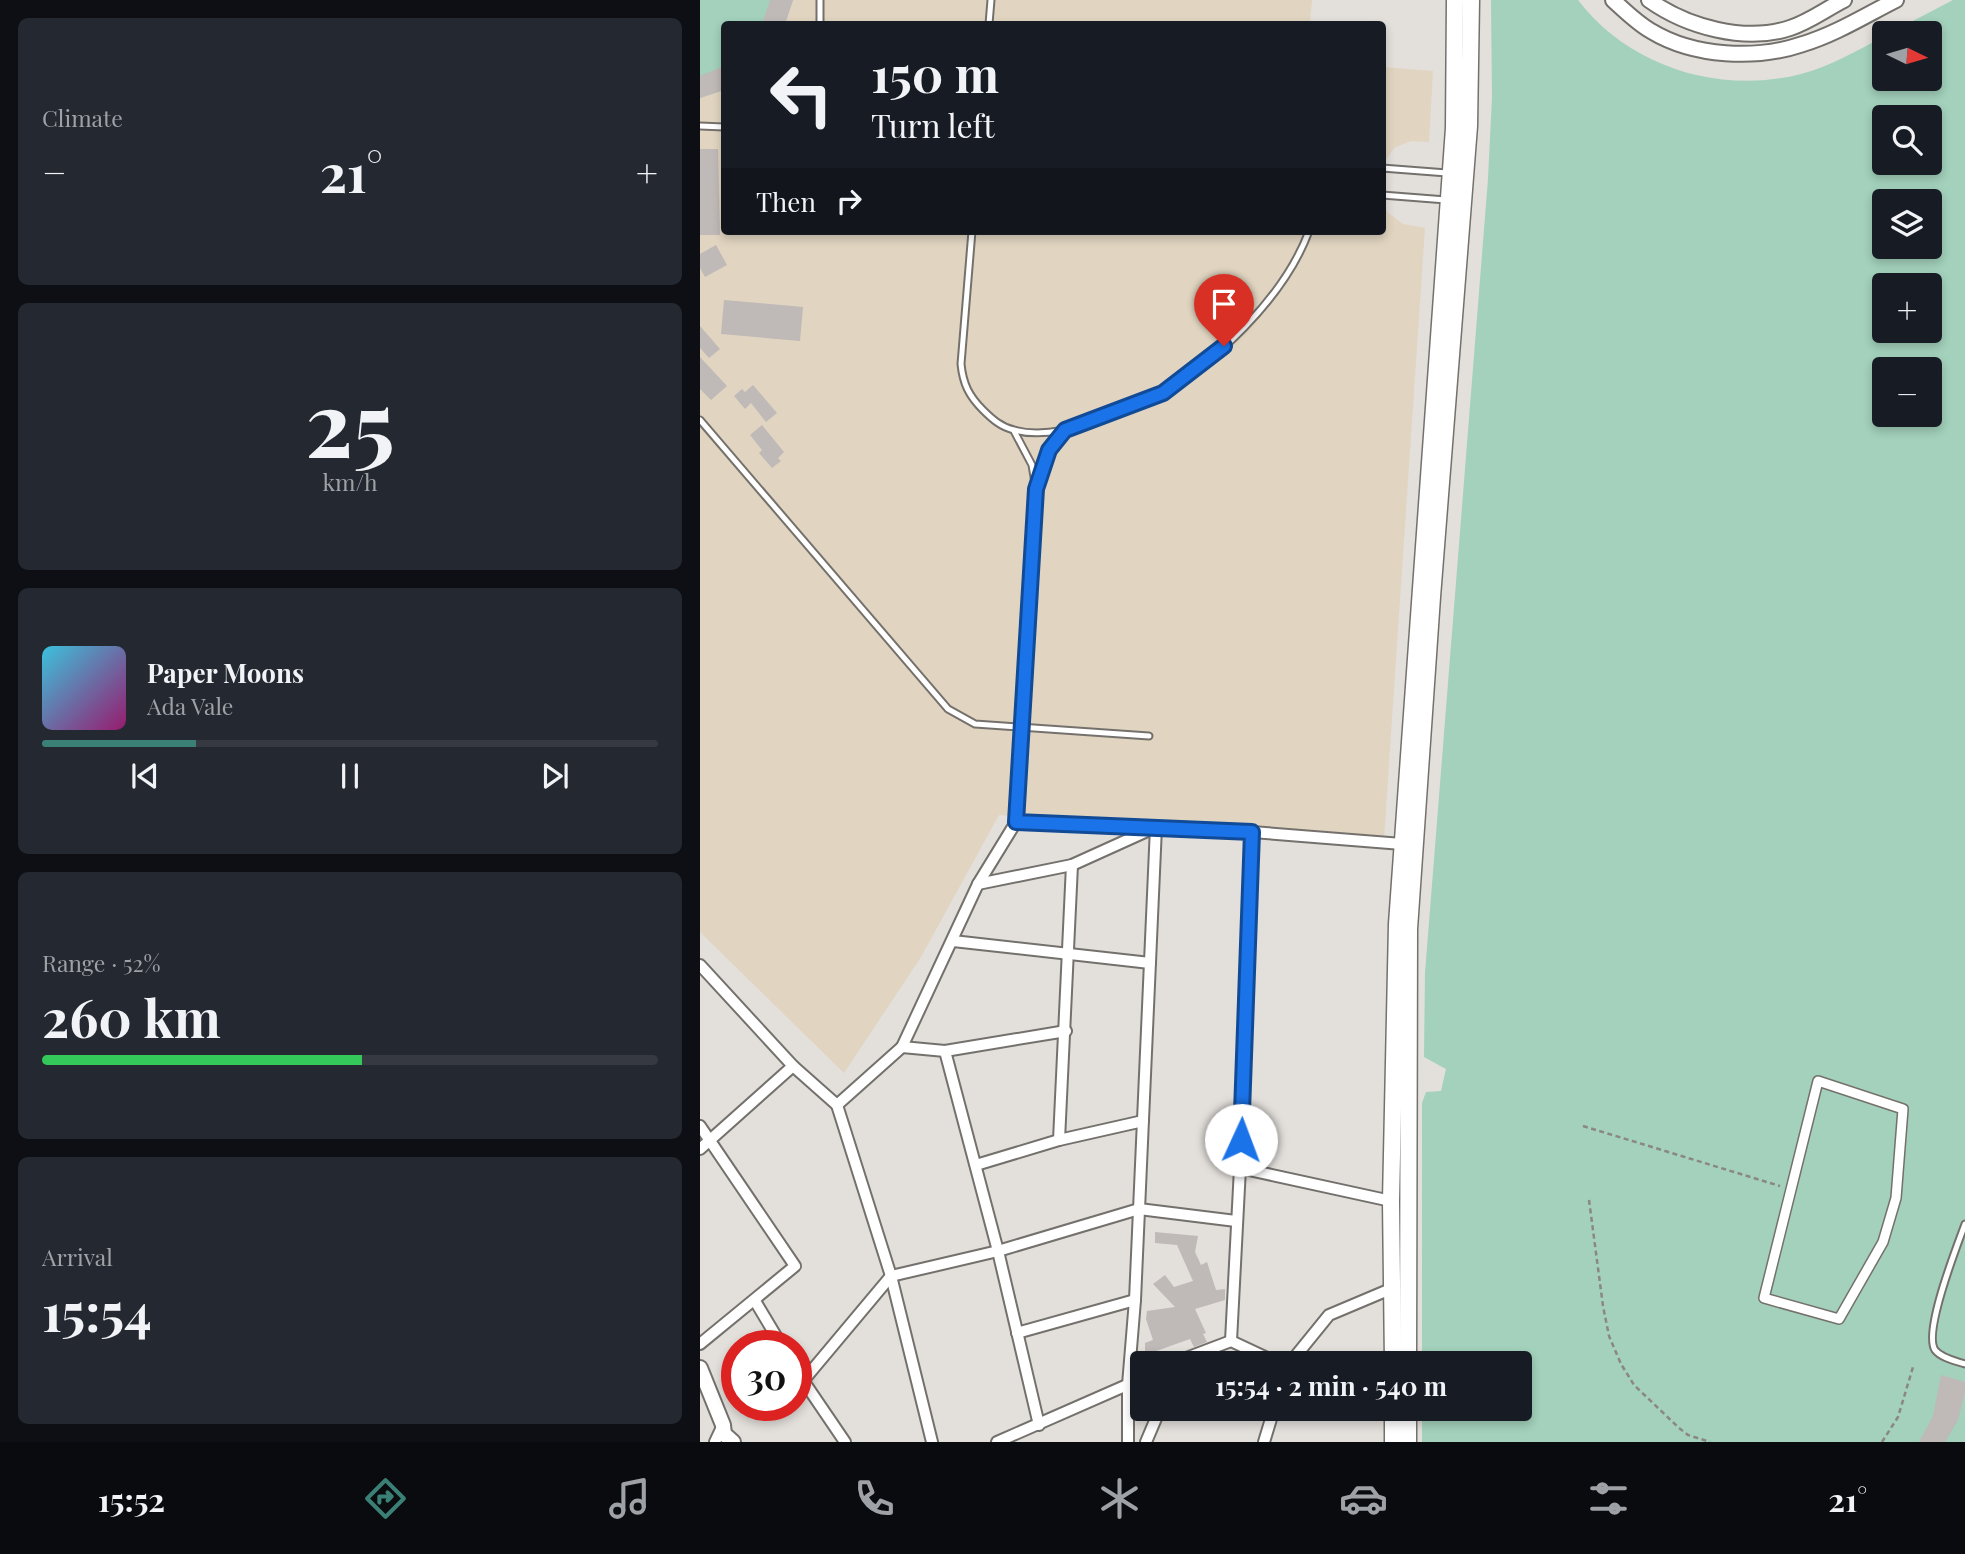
<!DOCTYPE html>
<meta charset="utf-8">
<style>
body{margin:0;font-family:"Playfair Display",serif;background:#242831;color:#f1f3f6;height:100vh;display:flex;flex-direction:column;font-size:26px;white-space:nowrap}
*{box-sizing:border-box;margin:0}
p{font-size:23px;color:#9ea1a6}
.icon{flex:none;width:38px;height:38px;fill:none;stroke:currentColor;stroke-width:2;stroke-linecap:round;stroke-linejoin:round}
.map{position:relative;flex:1;overflow:hidden}
.drawer{display:flex;flex-direction:column;gap:18px;padding:18px;background:#0d0f14;width:700px}
.drawer>*{flex:none}
.hud{position:absolute;left:21px;top:21px;width:665px;height:214px;border-radius:7px;box-shadow:0 4px 10px #0003;background:#171b24;color:#f1f3f6;overflow:hidden}
.needle{width:46px;rotate:95deg}
.buttons{position:absolute;left:1172px;top:21px;display:grid;gap:14px}
.buttons a{display:grid;place-items:center;width:70px;height:70px;border-radius:7px;background:#171b24;box-shadow:0 4px 10px #0003;font-size:35px}
.speed{position:absolute;left:21px;top:1330px;display:flex;gap:14px;font-size:35px;font-weight:700;text-align:center}
.speed>*{display:grid;place-content:center;width:91px;height:91px;border-radius:50%;background:#171b24;box-shadow:0 4px 10px #0003;line-height:1}
.speed .limit{border:10px solid #d22;background:#fff;color:#111}
.pin{position:absolute;display:grid;place-items:center;width:60px;height:60px;color:#fff;margin:-72px -30px;border-radius:50% 50% 50% 0;rotate:-45deg;box-shadow:0 0 7px #0007}
.pin .icon{rotate:45deg}
.me{position:absolute;width:77px;margin:-38px;rotate:2deg;stroke-linejoin:round;filter:drop-shadow(0 0 5px #0008)}
.turn{display:flex;align-items:center;gap:24px;height:147px;padding:0 35px;font-size:32px}
.turn .icon{width:91px;height:91px;stroke-width:2.5}
.turn b{display:block;font-size:49px;line-height:60px}
.then{display:flex;align-items:center;height:66px;padding:0 35px;background:#0003;gap:14px;font-size:26px}
.big{font-size:52px;font-weight:700;line-height:1.1}
.drawer .widget{flex:1;display:flex;flex-direction:column;justify-content:center;gap:10px;min-width:0;padding:0 24px;border-radius:10px;background:#242831}
.drawer .dial{align-items:center;gap:0}
.dial b{font-size:91px;line-height:1}
.song{display:flex;align-items:center;gap:21px}
.cover{width:84px;height:84px;border-radius:10px;background:linear-gradient(135deg,hsl(190 70% 55%),hsl(320 70% 35%))}
.played{height:7px;border-radius:4px;background:linear-gradient(90deg,#3b8076 25%,#363941 25%)}
.keys{display:flex;justify-content:space-around;direction:ltr}
.heat{display:flex;justify-content:space-between;align-items:center;font-size:38px;direction:ltr}
.charge{height:10px;border-radius:5px;background:linear-gradient(90deg,#34c759 52%,#363941 0)}
.trip{position:absolute;left:430px;top:1351px;width:402px;height:70px;border-radius:7px;background:#171b24;box-shadow:0 4px 10px #0003;font-weight:700;line-height:70px;text-align:center}
.menu{display:flex;height:112px;justify-content:space-around;align-items:center;background:#090b0e;color:#9ea1a6}
.menu .icon{width:49px;height:49px}
.menu .selected{color:#3b8076}
.menu b{font-size:32px;color:#f1f3f6}
main{display:flex;flex:1;min-height:0}
.map>svg:first-child{display:block}
</style>
<main>
<section class="drawer">
<div class="widget"><p>Climate</p>
<div class="heat"><a>−</a><b class="big">21°</b><a>+</a></div>
</div>
<div class="widget dial"><b>25</b><p>km/h</p></div>
<div class="widget">
<div class="song"><i class="cover"></i><div><b>Paper Moons</b><p>Ada Vale</p></div></div>
<div class="played"></div>
<div class="keys"><svg class="icon" aria-label="previous" viewBox="0 0 24 24"><path d="M18 5L8 12l10 7zM5 5v14"/></svg><svg class="icon" aria-label="pause" viewBox="0 0 24 24"><path d="M8 5v14M16 5v14"/></svg><svg class="icon" aria-label="next" viewBox="0 0 24 24"><path d="M6 5l10 7-10 7zM19 5v14"/></svg></div>
</div>
<div class="widget"><p>Range · 52%</p><b class="big">260 km</b><div class="charge"></div></div>
<div class="widget"><p>Arrival</p><b class="big">15:54</b></div>
</section>
<div class="map">
<svg width="1265" height="1442" viewBox="0 0 1265 1442">
<rect width="100%" height="100%" fill="#e3dfdb"/>
<!-- education -->
<g fill="#e1d5c1">
<path d="M0,0h612l-2,24h-586v207h658l1,-29 4,10 16,12 22,4 -41,610 -385,-23 -78,142 -77,116 -144,-141z"/>
<path d="M683,67l50,4 -4,71 -18,-1 -17,7 -11,16z"/>
</g>
<!-- green -->
<g fill="#a3d1bb" fill-rule="evenodd">
<path d="M0,0h93l-8,24h-61v66l-24,8z"/>
<path d="M791,0h87c51,67 142,95 223,74 30,-8 57,-24 84,-38v43h45v-46h-40l63,-33h12v1442h-543v-33h99v-46h-99v-260l4,-11 15,-1 5,-22 -22,-12 1,-84 63,-794 4,-82zM1185,117h45v46h-45zM1185,201h45v46h-45zM1185,285h45v46h-45zM1185,369h45v46h-45z"/>
</g>
<!-- building -->
<g fill="#bfb9b7">
<path d="M70,0h23l-8,24h-23z"/>
<path d="M24,66v24l-24,8v-22z"/>
<path d="M0,149h18l2,86h-20z"/>
<path d="M16,245l11,20 -22,12 -5,-9v-14z"/>
<path d="M24,300l79,7 -3,34 -79,-7z"/>
<path d="M0,326l20,23 -11,9 -9,-10z"/>
<path d="M0,357l27,29 -16,14 -11,-11z"/>
<path d="M53,385l24,28 -11,9 -15,-19 -6,6 -11,-13 8,-7 3,3z"/>
<path d="M62,425l22,27 -6,6 3,3 -9,7 -13,-15 3,-3 -12,-15z"/>
<path d="M455,1232l43,4 -3,16 6,13 6,-3 9,28 9,-1v11l-30,9 11,24 -3,1 4,8 -13,5 -4,-8 -45,16v-12l8,-3 -7,-21 1,-8 28,-4 -22,-23 12,-9 9,12 19,-6 -16,-36 -22,-2z"/>
<path d="M1241,1375l24,7v10l-7,28 -13,22h-26l14,-26z"/>
</g>
<g fill="none" stroke-linecap="round" stroke-linejoin="round">
<defs>
<g id="service">
<path d="M120,0v24"/>
<path d="M289,24l2,-24"/>
<path d="M0,126l24,1"/>
<path d="M682,168l65,5"/>
<path d="M682,195l64,5"/>
<path d="M272,231l-11,133c2,20 8,32 22,46 9,9 18,17 31,20 43,12 109,-17 147,-36 18,-9 36,-24 52,-37 39,-34 78,-77 96,-126"/>
<path d="M0,420l248,289 27,15 174,12"/>
<path d="M314,431l18,34 4,24 -20,332"/>
<path d="M337,486l12,-36 16,-20"/>
<path d="M1265,1224c-8,22 -42,108 -30,126 6,8 21,11 30,14"/>
</g>
<path id="pedestrian" d="M1118,1081l85,28 -7,89 -13,44 -44,77 -75,-21z"/>
<g id="minor">
<path d="M278,884l94,-19 84,-38 -21,473 -7,85v57"/>
<path d="M253,941l197,22"/>
<path d="M0,965l93,101 44,39 65,-58 76,-163 38,-62 236,10 150,12"/>
<path d="M202,1047l43,4 121,-20"/>
<path d="M245,1051l53,200 41,174"/>
<path d="M137,1105l54,171 41,166"/>
<path d="M0,1126l95,140 -95,78"/>
<path d="M359,1140l13,-275"/>
<path d="M0,1149l93,-83"/>
<path d="M276,1165l83,-25 84,-19"/>
<path d="M540,1168l151,33"/>
<path d="M55,1301l27,45"/>
<path d="M317,1333l118,-33"/>
<path d="M531,1341l9,-173 12,-336"/>
<path d="M473,1363l58,-22 47,22"/>
<path d="M590,1363l39,-48 64,-27"/>
<path d="M96,1370l49,72"/>
<path d="M103,1381l88,-105 107,-25 141,-42 97,12"/>
<path d="M15,1442l8,-17"/>
<path d="M297,1442l146,-64"/>
<path d="M446,1442l14,-33"/>
<path d="M564,1442l10,-33"/>
</g>
<g id="tertiary">
<path d="M913,0c12,11 24,23 38,31 43,26 105,29 152,13 33,-10 63,-29 93,-44"/>
<path d="M949,0c38,27 96,43 141,28 19,-6 36,-19 54,-28"/>
<path d="M0,1368l23,57 1,9 9,8"/>
</g>
<g id="secondary">
<path d="M693,1363l-2,-162 6,-277 57,-796 1,-128"/>
<path d="M708,1363l1,-434 23,-332 37,-471 2,-126"/>
<path d="M693,1409v33"/>
<path d="M708,1442v-33"/>
</g>
</defs>
<!-- service casing -->
<use href="#service" stroke="#74716d" stroke-width="9"/>
<!-- pedestrian casing -->
<use href="#pedestrian" stroke="#74716d" stroke-width="12"/>
<!-- minor casing -->
<use href="#minor" stroke="#74716d" stroke-width="14"/>
<!-- tertiary casing -->
<use href="#tertiary" stroke="#74716d" stroke-width="18"/>
<!-- secondary casing -->
<use href="#secondary" stroke="#74716d" stroke-width="19"/>
<!-- path -->
<g stroke="#8a8784" stroke-width="2.5" stroke-dasharray="5 3.5" stroke-linecap="butt">
<path d="M883,1126l197,60"/>
<path d="M889,1200l14,106 6,30 12,28 13,21 45,43 9,7 22,7"/>
<path d="M1182,1442l16,-25 15,-50"/>
</g>
<!-- service -->
<use href="#service" stroke="#fff" stroke-width="5"/>
<!-- pedestrian -->
<use href="#pedestrian" stroke="#fff" stroke-width="9"/>
<!-- minor -->
<use href="#minor" stroke="#fff" stroke-width="10"/>
<!-- tertiary -->
<use href="#tertiary" stroke="#fff" stroke-width="14"/>
<!-- secondary -->
<use href="#secondary" stroke="#fff" stroke-width="16"/>
</g>
<g fill="none" stroke-linecap="round" stroke-linejoin="round">
<defs>
<path id="route" d="M524,346l-61,47 -98,37 -16,20 -13,39 -20,333 236,10 -11,308"/>
</defs>
<!-- route casing -->
<use href="#route" stroke="#114b97" stroke-width="18"/>
<!-- route -->
<use href="#route" stroke="#1a73e8" stroke-width="12"/>
</g>
</svg>
<div class="buttons">
<a><svg class="needle" viewBox="-14 -14 28 28"><path d="M0-13l5 13h-10z" fill="#e53935"/><path d="M0 13l5-13h-10z" fill="#9ea1a6"/></svg></a>
<a><svg class="icon" aria-label="search" viewBox="0 0 24 24"><circle cx="10" cy="10" r="6"/><path d="M15 15l6 6"/></svg></a>
<a><svg class="icon" aria-label="layers" viewBox="0 0 24 24"><path d="M12 4l9 5-9 5-9-5zM3 14l9 5 9-5"/></svg></a>
<a>+</a>
<a>−</a>
</div>
<div class="speed"><div class="limit">30</div></div>
<div class="pin" style="left:524px;top:346px;background:#d93025"><svg class="icon" aria-label="arrive" viewBox="0 0 24 24"><path d="M6 21V4h12l-3 4 3 4H6"/></svg></div>
<svg class="me" style="left:541px;top:1140px" viewBox="-20 -20 40 40"><circle r="19" fill="#fff"/><path d="M0-13L10 11 0 6-10 11z" fill="#1a73e8"/></svg>
<div class="trip">15:54 · 2 min · 540 m</div>
<div class="hud">
<div class="turn"><svg class="icon" aria-label="left" viewBox="0 0 24 24"><path d="M17 20v-9H6M10 6l-5 5 5 5"/></svg><div><b>150 m</b>Turn left</div></div>
<div class="then">Then<svg class="icon" aria-label="right" viewBox="0 0 24 24"><path d="M7 20v-9h11M14 6l5 5-5 5"/></svg></div>
</div>
</div>
</main>
<nav class="menu">
<b>15:52</b>
<svg class="icon selected" aria-label="directions" viewBox="0 0 24 24"><path d="M12 3l9 9-9 9-9-9zM9 14v-3h6M13 9l2 2-2 2"/></svg>
<svg class="icon" aria-label="music" viewBox="0 0 24 24"><path d="M9 18V5l10-2v13"/><circle cx="6" cy="18" r="3"/><circle cx="16" cy="16" r="3"/></svg>
<svg class="icon" aria-label="phone" viewBox="0 0 24 24"><path d="M5 4h4l2 5-3 2q2 4 5 5l2-3 5 2v4C11 20 4 13 5 4z"/></svg>
<svg class="icon" aria-label="climate" viewBox="0 0 24 24"><path d="M12 3v18M4 7l16 10M4 17L20 7"/></svg>
<svg class="icon" aria-label="car" viewBox="0 0 24 24"><path d="M5 17H2v-5l4-1 3-4h7l3 4 3 1v5h-3M9 17h6M6 11h13"/><circle cx="7" cy="17" r="2"/><circle cx="17" cy="17" r="2"/></svg>
<svg class="icon" aria-label="filters" viewBox="0 0 24 24"><path d="M4 7h16M4 17h16"/><circle cx="9" cy="7" r="2"/><circle cx="15" cy="17" r="2"/></svg>
<b>21°</b>
</nav>
